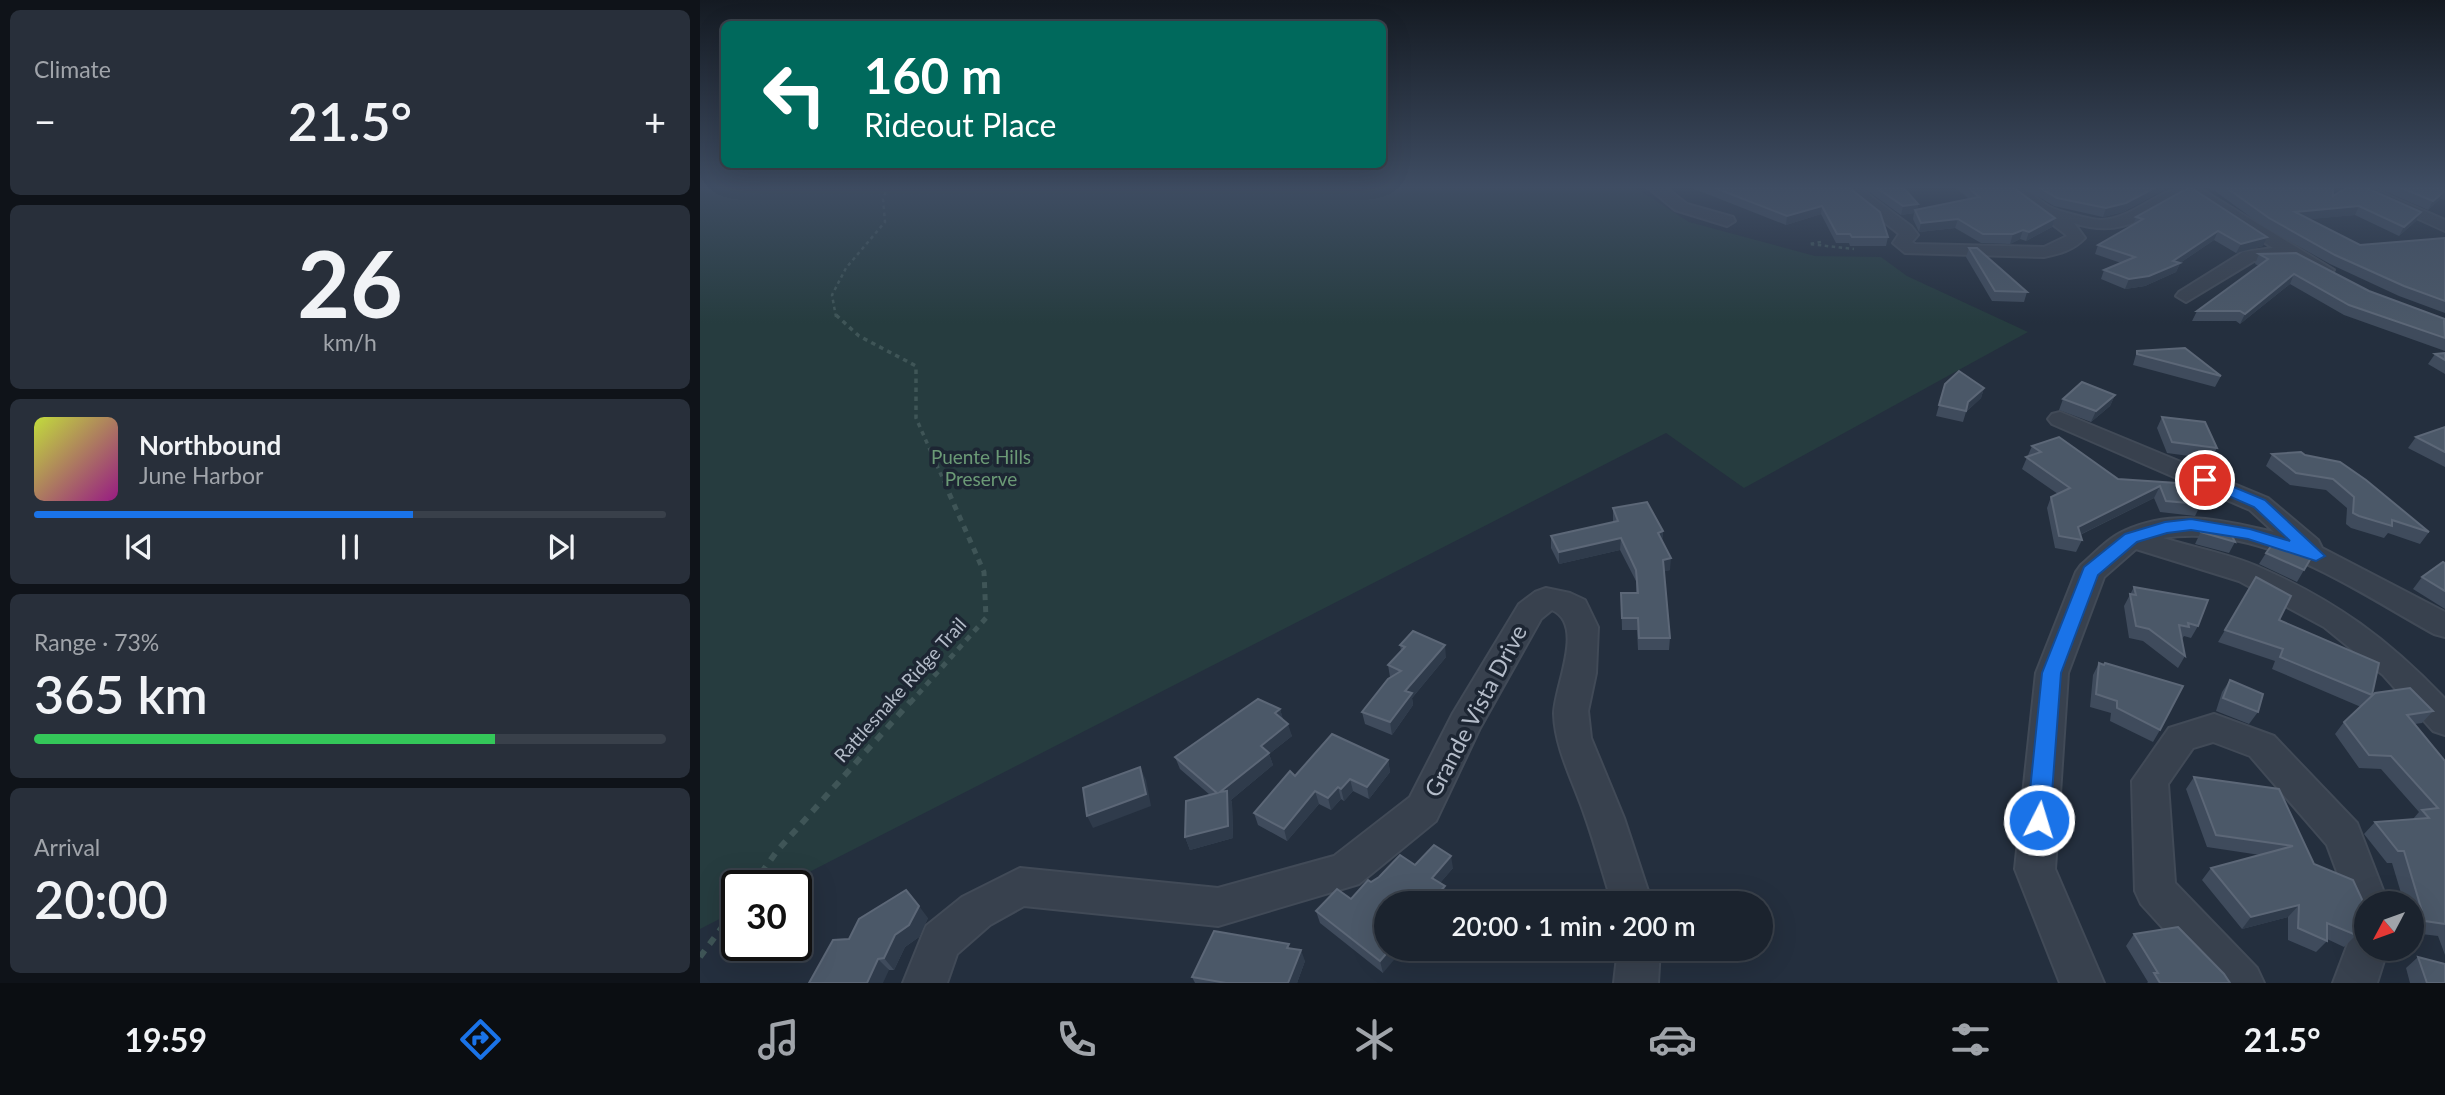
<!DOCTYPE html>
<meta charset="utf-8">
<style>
body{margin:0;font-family:Lato,sans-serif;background:#282f3a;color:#f1f3f6;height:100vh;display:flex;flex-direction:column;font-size:26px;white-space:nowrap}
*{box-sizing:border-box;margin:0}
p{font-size:23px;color:#a0a4aa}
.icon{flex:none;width:38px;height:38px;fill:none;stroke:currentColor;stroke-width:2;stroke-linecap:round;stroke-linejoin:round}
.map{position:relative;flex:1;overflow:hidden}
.panel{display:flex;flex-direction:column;gap:10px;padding:10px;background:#0f1319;width:700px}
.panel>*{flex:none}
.hud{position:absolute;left:21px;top:21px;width:665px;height:147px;border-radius:10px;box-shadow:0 7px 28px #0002,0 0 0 2px #39404a;background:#00695c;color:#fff;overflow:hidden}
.needle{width:46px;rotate:229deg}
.tools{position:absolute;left:1654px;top:891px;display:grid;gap:14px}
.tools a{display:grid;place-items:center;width:70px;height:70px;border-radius:50%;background:#1b232e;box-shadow:0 7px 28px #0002,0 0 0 2px #39404a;font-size:35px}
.speed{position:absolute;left:21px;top:870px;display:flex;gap:14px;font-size:35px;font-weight:700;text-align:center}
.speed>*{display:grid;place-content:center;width:91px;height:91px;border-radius:50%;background:#1b232e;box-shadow:0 7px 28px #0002,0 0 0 2px #39404a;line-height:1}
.speed .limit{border:4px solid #111;border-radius:10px;background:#fff;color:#111}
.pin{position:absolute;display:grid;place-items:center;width:60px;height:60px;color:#fff;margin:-30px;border:4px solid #fff;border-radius:50%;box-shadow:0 2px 7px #0007}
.me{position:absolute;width:77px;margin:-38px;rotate:5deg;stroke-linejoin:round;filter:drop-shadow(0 0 5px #0008)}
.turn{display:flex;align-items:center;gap:24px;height:147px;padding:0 28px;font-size:32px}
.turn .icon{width:91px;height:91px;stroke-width:2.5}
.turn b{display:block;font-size:49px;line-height:60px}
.big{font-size:52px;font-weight:600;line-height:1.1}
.panel .card{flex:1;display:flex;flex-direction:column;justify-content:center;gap:10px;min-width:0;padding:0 24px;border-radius:10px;background:#282f3a}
.panel .dial{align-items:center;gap:0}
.dial b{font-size:91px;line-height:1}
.song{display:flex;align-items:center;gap:21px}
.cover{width:84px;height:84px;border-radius:10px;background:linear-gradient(135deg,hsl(70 70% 55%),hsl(310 70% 35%))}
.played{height:7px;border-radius:4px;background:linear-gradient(90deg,#1a73e8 60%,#39404a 60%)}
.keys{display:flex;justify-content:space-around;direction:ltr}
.heat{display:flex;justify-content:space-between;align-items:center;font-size:38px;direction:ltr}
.charge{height:10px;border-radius:5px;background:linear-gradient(90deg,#34c759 73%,#39404a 0)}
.trip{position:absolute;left:674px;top:891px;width:399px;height:70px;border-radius:35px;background:#1b232e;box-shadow:0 7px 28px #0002,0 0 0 2px #39404a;font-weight:600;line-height:70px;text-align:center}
.tab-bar{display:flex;height:112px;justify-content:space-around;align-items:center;background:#0b0e12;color:#a0a4aa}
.tab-bar .icon{width:49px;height:49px}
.tab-bar .active{color:#1a73e8}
.tab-bar b{font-size:32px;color:#f1f3f6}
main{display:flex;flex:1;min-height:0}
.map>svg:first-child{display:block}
</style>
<main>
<section class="panel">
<div class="card"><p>Climate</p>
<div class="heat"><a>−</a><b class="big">21.5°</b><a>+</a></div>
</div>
<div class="card dial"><b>26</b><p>km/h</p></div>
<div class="card">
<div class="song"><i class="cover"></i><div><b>Northbound</b><p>June Harbor</p></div></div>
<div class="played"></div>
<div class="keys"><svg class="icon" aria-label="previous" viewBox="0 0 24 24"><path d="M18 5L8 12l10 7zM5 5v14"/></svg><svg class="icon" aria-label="pause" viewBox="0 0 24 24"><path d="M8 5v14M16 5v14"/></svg><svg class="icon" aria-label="next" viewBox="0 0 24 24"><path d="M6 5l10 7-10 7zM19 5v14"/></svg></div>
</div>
<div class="card"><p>Range · 73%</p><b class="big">365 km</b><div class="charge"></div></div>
<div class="card"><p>Arrival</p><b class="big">20:00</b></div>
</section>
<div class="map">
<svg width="1745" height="983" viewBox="0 0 1745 983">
<rect width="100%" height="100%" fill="#242f3e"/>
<!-- green -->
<path fill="#263c3f" d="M0,186h933l56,36 126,34 66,1 26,19 121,56 -284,156 -78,-55 -882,452 -47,1v24l-37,19z"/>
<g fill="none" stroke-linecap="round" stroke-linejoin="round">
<defs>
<g id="minor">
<path d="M946,186h18l23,18 46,13 2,4 -8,5 -52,-16z"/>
<path d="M1139,186h18l54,40 7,9 -6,7 3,2 129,3 23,-11 -2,-2 -63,-48c27,0 27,9 48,21 7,4 42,13 51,13 34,-1 57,-34 95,-34l138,84 -9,6 -31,-16 -40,1 -68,41 -10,-6 3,-4 64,-40 30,-4 -86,-54c-42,22 -65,45 -113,29l11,15c-11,12 -26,16 -41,19l-139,-4 -12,-10 6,-9z"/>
<path d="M1646,186h21l78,34v11z"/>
<path d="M1360,412l208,86 50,42 4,8 123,64v25l-11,-3c-83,-46 -172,-111 -271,-96 32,10 68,16 98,30 75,33 128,72 184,131v36l-12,-4 -50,-56 -59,-48 -85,-46 -103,-32 -32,28 -36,96 -13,196 49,114h-44l-45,-114 21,-196 40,-101 5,-7c13,-11 27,-27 43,-34 49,-23 100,-11 150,1l-24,-22 -198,-86 -4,-5 4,-5z"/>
<path d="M846,588l24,5 15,7 13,27 -2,46 -8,38 3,27 33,80 28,85h-40c-9,-29 -17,-59 -27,-87 -11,-33 -30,-67 -31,-102 0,-27 32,-89 -2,-104l-11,9 -61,109 -44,93 -77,63 -141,42 -194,-20 -34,19 -33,29 -10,29h-44l23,-57 36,-29 58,-29 198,20 116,-32 76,-59 43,-84 66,-109 16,-12z"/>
<path d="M1514,714l60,22 83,87 31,80h-22v19l-12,-5 -27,-72 -77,-89 -37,-14 -20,6 -25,36 7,99 82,85 7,15h-51l-72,-79 -6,-13 -3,-110 37,-53z"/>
<path d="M1666,928v20h22l-11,35h-44l19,-50z"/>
<path d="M918,948h42l-2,35h-44z"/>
</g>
</defs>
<!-- minor casing -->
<use href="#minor" stroke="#414a57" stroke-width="4"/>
<!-- path-far3 -->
<g stroke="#3f5557" stroke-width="2.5" stroke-dasharray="3.5 3.5" stroke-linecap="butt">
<path d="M1121,242l-12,2 45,5"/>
<path d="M136,317l-4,-22 14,-27 39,-46 -2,-23 5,-13"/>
</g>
<!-- path-far2 -->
<path stroke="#3f5557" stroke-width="3.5" stroke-dasharray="4.5 4.5" stroke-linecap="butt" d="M136,315l23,21 57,30v52l30,68"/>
<!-- path-far1 -->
<path stroke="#3f5557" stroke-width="5" stroke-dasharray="6 6" stroke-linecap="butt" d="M210,703l76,-85 -2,-46 -39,-88"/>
<!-- path -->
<g stroke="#3f5557" stroke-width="6" stroke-dasharray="8 8" stroke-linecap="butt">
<path d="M52,886l25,-35 134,-150"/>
<path d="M0,957l37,-50"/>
</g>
<!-- minor -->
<use href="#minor" fill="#38414e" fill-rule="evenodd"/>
</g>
<!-- wall -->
<g fill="#3f4b5c">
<path d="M987,186h160l41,51 -2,9h-36l-1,-3h-13l-15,-29 -35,11z"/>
<path d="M1161,186h41l16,18 -1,5 52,-10 -15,-13h57l44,32 -3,9 -26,14 -6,-2 -10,5 -29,-1 -26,-15 -36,4 -6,-13 1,-6 -13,2z"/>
<path d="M1317,186h154l-48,26 -20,5 -49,-11 -32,-19z"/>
<path d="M1503,186h130v10l88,16 -5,9 -17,15 -44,-21 -46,4 51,26 85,-7v75l-46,-17 -69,-32 -66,-37 -49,-36z"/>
<path d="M1673,186h72v14l-5,-1 -12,11z"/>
<path d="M1490,187l73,59 -27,7 -22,-13 -34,23 -4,9 -31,14 -20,3 -24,-10 3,-9 17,-7 -26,-9 3,-9 35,-20 3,-8z"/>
<path d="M1269,248l58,44 -3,10 -32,-1 -26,-44z"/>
<path d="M1559,254l110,37 76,28v32l-101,-36 -54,-31 -50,40 -4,-3h-44l5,-10 62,-45 -4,-2z"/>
<path d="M1437,351l84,25 -6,11 -82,-22z"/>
<path d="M1745,353v21l-17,-10 7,-10z"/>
<path d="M1245,384l39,4 -3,10 -15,14 -3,10 -27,-6z"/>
<path d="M1415,395l-5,11 -19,16 -32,-12 4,-11z"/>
<path d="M1462,417l55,31 -6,11 -44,-6 -10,-25z"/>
<path d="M1745,427v40l-37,-19 8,-11z"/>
<path d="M1332,446l86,33 74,5 9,20 -6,12 -35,-4 -6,-14 -74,37 2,5 -6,12 -21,-4 -8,-40 4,-11 7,-3 -36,-25z"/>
<path d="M1572,454l33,1 124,77 -9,12 -32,-11 -4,5 -33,-10 -5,-4 1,-16 -21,-18 -36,-5 -24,-19z"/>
<path d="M913,508l50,23 -1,10 8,29 -6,1 6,67 -1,12h-31l-1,-20h-15l-1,-37h15v-12l-16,-31 -61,14 -8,-16v-12l62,-14z"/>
<path d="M1503,527l32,15 -6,11 -34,-9z"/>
<path d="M1566,553l38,17 -7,12 -38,-18z"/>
<path d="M1745,563v46l-32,-20 9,-12z"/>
<path d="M1556,577l23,43 93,75 -4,5 65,11 -11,12 -7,1 30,37v194l-7,-19 -25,-3 -1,-5v-25h-8l-12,-40h-5l-23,-29 11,-12 38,-3 6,-7 -38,-43 -22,-1 -24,-34 9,-12 17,-15 -89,-38 3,-8 -57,-19z"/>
<path d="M1434,587l64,39 -7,12 -7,-2 -2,3 3,17 -7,12 -35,-27 -14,-3 -5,-32z"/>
<path d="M700,645l46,12 -34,41 1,7 -21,30 -27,-11 -3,-12 28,-35 -2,-12 13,-14z"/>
<path d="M1399,663l5,2 1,-2 55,67 -7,12 -43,-21 1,-8 -21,-6 3,-32z"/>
<path d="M1530,680l28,32 -9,12 -33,-13 6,-19z"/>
<path d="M580,709l3,11 9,16 -23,18 4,11 -42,35 1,3 1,35 -43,12 -5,-13 25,-42 -30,-26 -5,-12z"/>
<path d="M688,760l2,12 -21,27 -16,-8 -9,10 -3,-2 -10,11 -12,-6 -32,37 -29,-16 -4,-12 41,-37z"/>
<path d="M1494,777l85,12 35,75 46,60 -4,11 -12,12 -17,-8v2l-11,11 -28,-12v-23l-46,12 -40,-49 9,-12 49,-13 -53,-8 -21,-58z"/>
<path d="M715,865l38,3 -13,15 6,15 -4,5h-56l-3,70 -63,-50 -4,-12 35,-12 20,-17z"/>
<path d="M228,918l-9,19 -14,10 -11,23h-5l-40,-31z"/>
<path d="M1434,934l96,49h-83l1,-1 -22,-36z"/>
<path d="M590,948l15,13 -8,22h-102l-3,-6z"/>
<path d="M1718,957l27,26h-35l-4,-15z"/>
</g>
<!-- shaded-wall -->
<g fill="#2f3b4b">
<path d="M1458,186h13l-48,26 -20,5 3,-9z"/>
<path d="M1745,191l-5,8 -12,11 5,-9z"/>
<path d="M1218,204l-2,8 -1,-2 -1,3 -13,2 2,-9z"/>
<path d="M1122,206l-1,8 -35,11 1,-9z"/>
<path d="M1659,206l-4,9 -64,6 4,-9z"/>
<path d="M1721,212l-5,9 -17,15 5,-9z"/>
<path d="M1355,218l-3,9 -26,14 3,-9z"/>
<path d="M1258,219l-3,9 -36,4 2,-9z"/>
<path d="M1323,230l-3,9 -10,5 3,-10z"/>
<path d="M1518,231l-4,9 -34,23 -4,9 -31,14 -20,3 4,-10 44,-18z"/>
<path d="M1567,237l-4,9 -27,7 5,-9z"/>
<path d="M1594,274l-4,10 -50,40 5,-10z"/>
<path d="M1284,388l-3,10 -15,14 2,-10z"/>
<path d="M1415,395l-5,11 -19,16 5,-11z"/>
<path d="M1460,486l-6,12 -81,40 5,-11z"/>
<path d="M963,531l-1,12 -4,-10z"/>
<path d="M921,538l-1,12 -61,14v-12z"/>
<path d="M971,558l-1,12 -8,2 1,-12z"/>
<path d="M745,645l1,12 -34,41 1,7 -21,30 -2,-13 15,-31z"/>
<path d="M580,709l4,13 -9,-9z"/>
<path d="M588,724l4,12 -23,18 4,11 -42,35 1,3 1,35 -43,12 -5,-13 35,-45 41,-46z"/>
<path d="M688,760l2,12 -21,27 -2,-12z"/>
<path d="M440,767l6,13 5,26 -58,22 -6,-12z"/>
<path d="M650,779l3,12 -9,10 -3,-12z"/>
<path d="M638,787l3,12 -10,11 -3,-12z"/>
<path d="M615,791l4,13 -32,37 -3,-12z"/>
<path d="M751,856l2,12 -19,22 -2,-12z"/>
<path d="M745,886l1,12 -4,5h-12z"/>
<path d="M1599,905l-11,12 -46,12 9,-12z"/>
<path d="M219,906l9,12 -9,19 -14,10 -11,23 -10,-12 11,-23z"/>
<path d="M691,948h13l-21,25 -3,-12z"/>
<path d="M601,950l4,11 -8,22h-9z"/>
<path d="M178,959l11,11 -6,13h-16z"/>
</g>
<!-- building -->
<g fill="#4b5868" stroke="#5c6777" stroke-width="2">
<path d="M1010,186h137l33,26 8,25h-36l-2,-3h-13l-15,-28 -35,10z"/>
<path d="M1174,186h28l16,18 -15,2z"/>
<path d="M1266,186h45l44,32 -26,14 -6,-2 -10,4h-30l-25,-15 -37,4 -6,-13 64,-13z"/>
<path d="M1337,186h121l-32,17 -20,5 -49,-10z"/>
<path d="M1524,186h109v10l16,-10h13l59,26 -17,15 -45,-21 -64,6 65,33 85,-7v63l-41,-15 -69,-31 -66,-37z"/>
<path d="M1697,186h48v5l-12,10z"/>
<path d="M1490,187l77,50 -26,7 -23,-13 -45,30 7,2 -31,13 -20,3 -25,-9 31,-13 -37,-12 45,-26 -7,-2z"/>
<path d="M1269,248h8l50,44 -32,-1z"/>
<path d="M1596,253l73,38 76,28 -1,2 1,17 -96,-33 -55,-31 -49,40 -5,-3h-43l71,-52 -9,-5z"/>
<path d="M1485,348l36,28 -84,-22v-3z"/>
<path d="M1745,353v7l-10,-6z"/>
<path d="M1259,371l25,17 -16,14 -2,9 -27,-6 6,-21z"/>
<path d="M1382,382l33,13 -19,16 -33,-12z"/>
<path d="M1462,417l43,5 12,26 -45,-6z"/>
<path d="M1745,427v25l-29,-15z"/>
<path d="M1359,437l59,42 74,5 9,20 -35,-3 -6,-15 -82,41 4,13 -23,-4 -8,-39 19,-9 -44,-31 15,-5 -9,-6z"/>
<path d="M1601,452l4,3 35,7 26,18 63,52 -37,-12v6l-33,-10 -6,-3 1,-16 -21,-18 -37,-6 -24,-19z"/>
<path d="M947,502l16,29 -5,2 13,25 -8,2 7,78h-31l-1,-20h-16l-1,-25h17l-2,-23 -15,-32 -62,14 -8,-16 67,-15 -5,-13z"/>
<path d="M1503,527l26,3 6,12 -34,-10z"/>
<path d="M1575,541l36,17 -7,12 -38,-17z"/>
<path d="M1743,562l2,1v28l-23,-14z"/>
<path d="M1556,577l35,19 -12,24 100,43 -7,32 -92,-38 3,-8 -58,-19z"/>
<path d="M1434,587l74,13 -10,26 -10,-3 1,4 -10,-2 6,31 -36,-27 -13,-3 -6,-32 6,1z"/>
<path d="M713,631l32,14 -40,46 7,2 -22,29 -28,-10 26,-33 13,-8 -13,-6 17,-18 -5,-2z"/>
<path d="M1399,663l5,2 1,-2 78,23 -23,44 -43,-22v-7l-21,-7z"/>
<path d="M1530,680l33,14 -5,18 -35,-14z"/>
<path d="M1710,688l23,23 -26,4 38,46v163l-20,-3 -21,-70h-6l-23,-29 54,-4 -7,-8 16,-2 -47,-52 -22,-1 -25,-33 31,-29z"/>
<path d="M558,699l22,10 -5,4 13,11 -27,22 8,7 -49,39 7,-1 1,35 -43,11 1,-36 31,-8 -42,-36z"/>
<path d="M632,734l56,26 -21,27 -17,-8 -9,10 -3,-2 -10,11 -13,-7 -31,38 -30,-16 36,-42 5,5z"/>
<path d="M440,767l6,27 -59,22 -4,-28z"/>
<path d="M1494,777l85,12 35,75 39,16 13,28v10l-5,2 -5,15 -29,-12v18l-29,-13 1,-23 -48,12 -40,-49 82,-22 -77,-11z"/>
<path d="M734,845l17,11 -19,22 13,8 -15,17h-44v45h5l-11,13 -64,-50 21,-22 14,10 17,-19 3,2 8,-5 21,-22 15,10z"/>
<path d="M206,890l13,16 -10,19 -14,10 -11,23 -6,1 -11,24h-58l24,-43 16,-1 10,-20z"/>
<path d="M1478,927l46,47 6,9h-70l-6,-10h4l-24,-39z"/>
<path d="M514,931l75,13 -2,4 14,2 -13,33h-62l-34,-6z"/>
<path d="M1718,957l27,7v19h-18z"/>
</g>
<!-- sky -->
<linearGradient id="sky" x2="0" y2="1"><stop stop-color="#141a22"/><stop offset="0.58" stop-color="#3f4d63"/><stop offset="1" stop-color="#3f4d63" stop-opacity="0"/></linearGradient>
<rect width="1745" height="323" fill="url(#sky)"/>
<!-- route -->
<path fill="#1a73e8" stroke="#114b97" stroke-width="2" d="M1505,475l60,25 60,56 -9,5 -68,-22 -57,-9 -24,3 -30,9 -39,33 -37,98 -11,147 -3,7 -8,3 -8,-3 -4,-7 15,-147 42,-106 41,-33 40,-12 26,-3 59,10 40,12 -36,-34 -55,-24 -2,-3 2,-4z"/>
<g text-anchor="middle" stroke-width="7" stroke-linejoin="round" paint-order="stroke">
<!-- park labels -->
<g font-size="19" fill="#6b9a76" stroke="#1d2633">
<text x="281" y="464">Puente Hills<tspan x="281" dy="22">Preserve</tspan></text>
</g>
<!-- street labels -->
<g font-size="19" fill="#b4bcc9" stroke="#1d2633">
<text transform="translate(200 690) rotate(-48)" y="7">Rattlesnake Ridge Trail</text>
</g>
<!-- near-street labels -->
<g font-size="23" fill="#b4bcc9" stroke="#1d2633">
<text transform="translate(776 711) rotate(-62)" y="8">Grande Vista Drive</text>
</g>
</g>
</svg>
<div class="tools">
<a><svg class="needle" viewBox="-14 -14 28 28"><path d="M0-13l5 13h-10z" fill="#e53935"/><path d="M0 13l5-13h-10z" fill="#a0a4aa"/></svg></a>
</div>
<div class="speed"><div class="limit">30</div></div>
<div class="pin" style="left:1505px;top:480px;background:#d93025"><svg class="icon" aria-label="arrive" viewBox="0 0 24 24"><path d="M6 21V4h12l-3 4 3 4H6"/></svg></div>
<svg class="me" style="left:1339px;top:820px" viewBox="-20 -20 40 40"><circle r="17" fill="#1a73e8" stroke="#fff" stroke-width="3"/><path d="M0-11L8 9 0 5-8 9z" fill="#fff"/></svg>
<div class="trip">20:00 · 1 min · 200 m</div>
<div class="hud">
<div class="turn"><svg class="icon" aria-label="left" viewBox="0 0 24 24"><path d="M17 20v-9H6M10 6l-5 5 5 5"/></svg><div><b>160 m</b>Rideout Place</div></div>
</div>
</div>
</main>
<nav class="tab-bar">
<b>19:59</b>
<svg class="icon active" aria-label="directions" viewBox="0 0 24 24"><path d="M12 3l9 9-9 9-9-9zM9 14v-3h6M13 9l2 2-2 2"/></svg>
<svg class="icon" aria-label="music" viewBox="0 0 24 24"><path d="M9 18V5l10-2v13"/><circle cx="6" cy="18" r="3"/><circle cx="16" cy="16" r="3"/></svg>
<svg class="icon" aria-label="phone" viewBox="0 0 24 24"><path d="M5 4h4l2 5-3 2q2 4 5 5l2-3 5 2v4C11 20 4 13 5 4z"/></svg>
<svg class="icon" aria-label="climate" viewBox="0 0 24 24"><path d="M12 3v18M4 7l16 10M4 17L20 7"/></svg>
<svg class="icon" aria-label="car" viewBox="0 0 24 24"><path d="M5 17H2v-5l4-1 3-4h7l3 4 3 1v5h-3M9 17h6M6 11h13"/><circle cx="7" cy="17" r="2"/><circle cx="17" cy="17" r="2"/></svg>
<svg class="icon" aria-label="filters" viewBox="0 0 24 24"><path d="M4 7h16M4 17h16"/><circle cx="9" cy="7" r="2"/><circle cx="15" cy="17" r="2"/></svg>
<b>21.5°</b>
</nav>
